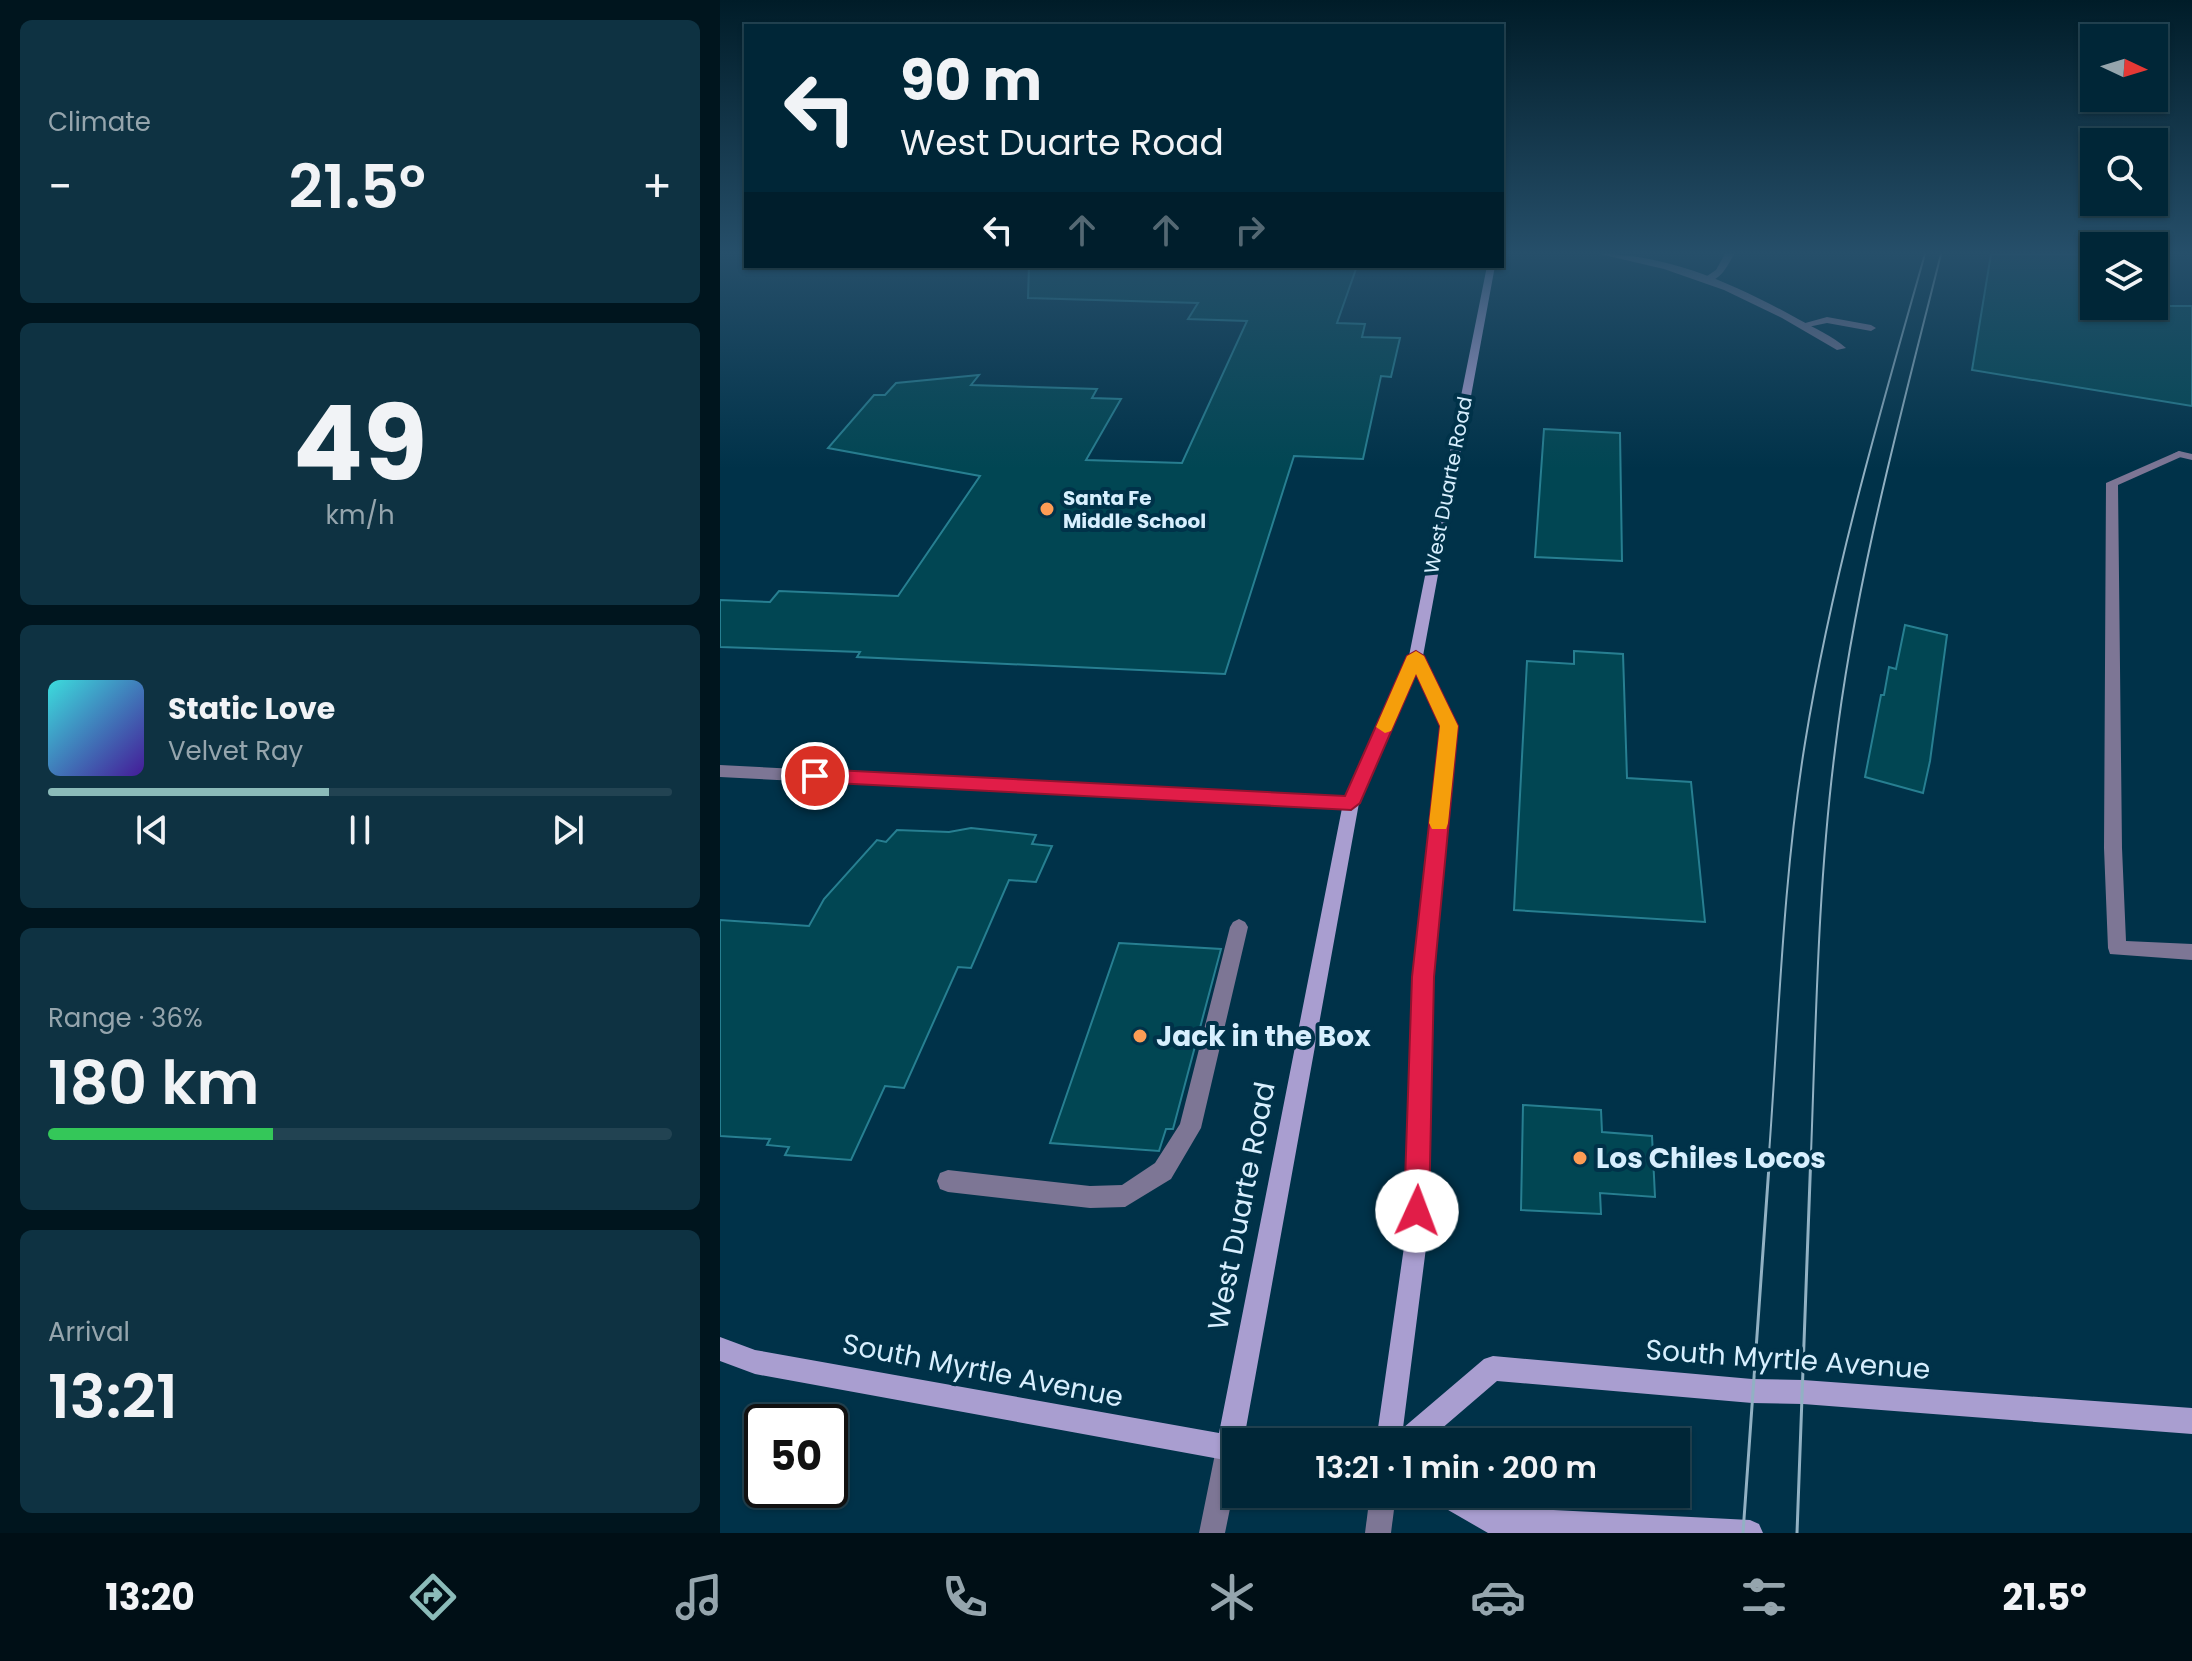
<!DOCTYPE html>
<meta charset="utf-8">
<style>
body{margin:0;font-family:Poppins,sans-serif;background:#0e3242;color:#f1f3f6;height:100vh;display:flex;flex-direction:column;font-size:30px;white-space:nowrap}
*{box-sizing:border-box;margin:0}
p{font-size:26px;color:#95a5ad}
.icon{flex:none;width:44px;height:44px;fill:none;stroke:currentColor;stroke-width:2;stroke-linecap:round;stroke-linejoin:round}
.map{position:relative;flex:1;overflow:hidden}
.drawer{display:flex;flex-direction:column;gap:20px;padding:20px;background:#00151e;width:720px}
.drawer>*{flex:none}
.banner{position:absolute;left:24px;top:24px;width:760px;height:244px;border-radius:0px;box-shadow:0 2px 6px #0004,0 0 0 2px #224352;background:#002637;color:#f1f3f6;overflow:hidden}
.needle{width:52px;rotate:94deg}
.controls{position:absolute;left:1360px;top:24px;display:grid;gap:16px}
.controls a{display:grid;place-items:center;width:88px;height:88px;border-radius:0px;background:#002637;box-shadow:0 2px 6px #0004,0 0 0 2px #224352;font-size:40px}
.speed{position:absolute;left:24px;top:1404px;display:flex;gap:16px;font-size:40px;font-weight:700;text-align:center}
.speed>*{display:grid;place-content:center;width:104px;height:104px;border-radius:50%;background:#002637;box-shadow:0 2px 6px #0004,0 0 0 2px #224352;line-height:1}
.speed .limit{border:4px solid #111;border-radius:12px;background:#fff;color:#111}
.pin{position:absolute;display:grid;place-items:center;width:68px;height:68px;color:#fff;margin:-34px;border:4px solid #fff;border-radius:50%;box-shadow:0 2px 8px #0007}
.me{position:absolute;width:88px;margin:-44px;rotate:2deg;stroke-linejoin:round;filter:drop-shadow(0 0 6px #0008)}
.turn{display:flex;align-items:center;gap:28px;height:168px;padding:0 24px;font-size:36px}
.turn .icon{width:104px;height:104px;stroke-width:2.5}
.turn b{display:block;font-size:56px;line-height:68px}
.lanes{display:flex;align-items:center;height:76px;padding:0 24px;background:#0003;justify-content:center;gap:40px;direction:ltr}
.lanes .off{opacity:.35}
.big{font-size:60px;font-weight:600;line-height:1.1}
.drawer .tile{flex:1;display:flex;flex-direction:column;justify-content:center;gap:12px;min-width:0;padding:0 28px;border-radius:12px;background:#0e3242}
.drawer .dial{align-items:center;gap:0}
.dial b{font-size:104px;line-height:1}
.song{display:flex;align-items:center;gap:24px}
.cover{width:96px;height:96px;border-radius:12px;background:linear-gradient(135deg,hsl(180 70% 55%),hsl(260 70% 35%))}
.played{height:8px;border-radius:4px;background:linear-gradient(90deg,#8bbbb9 45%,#224352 45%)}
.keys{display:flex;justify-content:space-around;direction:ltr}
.heat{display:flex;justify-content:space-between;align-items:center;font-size:44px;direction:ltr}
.charge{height:12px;border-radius:6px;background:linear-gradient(90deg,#34c759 36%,#224352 0)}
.trip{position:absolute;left:502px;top:1428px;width:468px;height:80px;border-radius:0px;background:#002637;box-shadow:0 2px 6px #0004,0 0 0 2px #224352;font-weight:600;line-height:80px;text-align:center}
.tabs{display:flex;height:128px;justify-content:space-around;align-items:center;background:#000f16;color:#95a5ad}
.tabs .icon{width:56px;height:56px}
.tabs .current{color:#8bbbb9}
.tabs b{font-size:36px;color:#f1f3f6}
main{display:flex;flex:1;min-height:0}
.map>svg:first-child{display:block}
</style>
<main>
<section class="drawer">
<div class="tile"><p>Climate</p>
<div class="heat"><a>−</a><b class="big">21.5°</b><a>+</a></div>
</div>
<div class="tile dial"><b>49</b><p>km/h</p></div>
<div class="tile">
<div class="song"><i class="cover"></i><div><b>Static Love</b><p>Velvet Ray</p></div></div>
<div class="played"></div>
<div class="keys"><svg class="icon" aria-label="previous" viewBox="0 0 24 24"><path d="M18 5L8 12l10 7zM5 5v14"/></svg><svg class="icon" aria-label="pause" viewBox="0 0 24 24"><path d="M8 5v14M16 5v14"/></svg><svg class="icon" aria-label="next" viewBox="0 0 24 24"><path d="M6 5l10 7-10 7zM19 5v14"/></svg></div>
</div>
<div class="tile"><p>Range · 36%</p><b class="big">180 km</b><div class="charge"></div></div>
<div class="tile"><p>Arrival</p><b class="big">13:21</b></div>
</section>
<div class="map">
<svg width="1472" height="1533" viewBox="0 0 1472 1533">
<rect width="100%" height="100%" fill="#003249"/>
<!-- building -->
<g fill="#014653" stroke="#277f91" stroke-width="2">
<path d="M1271,254h103v52h98v100l-220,-36z"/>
<path d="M309,266h328l-20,57 28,1 -3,13 38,1 -9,39 -10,-1 -18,83 -69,-3 -69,218 -368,-17 3,-5 -140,-5v-47l50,2 9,-11 119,5 82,-120 -152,-28 46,-53h11l11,-12 83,-8 -8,10 126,4 -5,9 29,1 -35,61 96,3 65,-142 -59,-2 10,-16 -170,-5z"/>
<path d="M824,429l76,4 2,128 -87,-4z"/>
<path d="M1185,625l42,10 -17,126 -7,32 -58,-16 16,-82h3l5,-28 7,2z"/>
<path d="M854,651l49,3 4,124 64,4 14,140 -191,-12 13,-249 47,3z"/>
<path d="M251,828l65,7 -4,9 20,2 -16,36 -27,-2 -38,88 -13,-1 -54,121 -19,-2 -34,74 -66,-5 4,-8 -22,-2 3,-6 -50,-3v-216l89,6 15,-27 53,-59 9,2 11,-12 52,2z"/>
<path d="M399,943l102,6 -48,180h-7l-7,22 -109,-8z"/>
<path d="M803,1105l78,5 1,22 50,4 3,61 -55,-4 1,21 -80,-4z"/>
</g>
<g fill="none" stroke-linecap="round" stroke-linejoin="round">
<!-- service -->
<g fill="#7d7695" fill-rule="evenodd">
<path d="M1005,254h9c-7,13 -14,28 -30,28v-4l12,-8z"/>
<path d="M1107,317l44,8 5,3 -5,3 -44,-8 -24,5 -5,-3z"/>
<path d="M1459,451l6,3 -2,2 -65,29 4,363 4,93 66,3v16l-82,-6 -2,-6 -4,-100 2,-365z"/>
<path d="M519,919l6,3 3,5 -47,201 -30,51 -46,28 -35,1 -142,-16 -8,-3 -3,-8 3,-8 8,-3 142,16 32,-1 33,-22 25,-39 50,-197 3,-5z"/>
</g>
<!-- minor -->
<g fill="#7d7695" fill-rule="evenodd">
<path d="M880,254c69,0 139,32 198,65 16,9 35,17 48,29l-9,2 -55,-32 -58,-28 -60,-21z"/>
<path d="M1459,451l13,3v6l-17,-4 -2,-2z"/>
<path d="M0,765l631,32 6,2 2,4 -2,4 -6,2 -631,-32z"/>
</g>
<!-- tertiary -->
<g fill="#7d7695" fill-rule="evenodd">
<path d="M509,1436l10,6h-3v37l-11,54h-26l17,-84 4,-9z"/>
<path d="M650,1494h26l-5,39h-26z"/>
</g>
<!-- secondary -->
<g fill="#a99ed0" fill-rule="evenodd">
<path d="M767,266h8l-72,390 34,70 -25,251 -5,263 -24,188 81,-69 9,-3 259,23 51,1 389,28v26l-389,-30 -51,-1 -255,-22 -71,61h-50l29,-202 9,-263 27,-251 -25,-54 -57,131 -115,636 2,3h-10v20l-481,-88 -35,-13v-24l35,13 464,83 124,-630 66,-147z"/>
<path d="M712,1494h38l22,13 258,13 9,4 4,9h-275l-52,-30z"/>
</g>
<!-- tram-far1 -->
<g stroke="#91b1c3" stroke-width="2">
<path d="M1049,1154c10,-137 14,-276 36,-411 27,-166 74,-327 120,-489"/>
<path d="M1091,1154c5,-135 7,-270 24,-404 20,-168 65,-332 106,-496"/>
</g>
<!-- tram -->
<g stroke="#91b1c3" stroke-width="3">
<path d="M1023,1533l27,-381"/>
<path d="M1077,1533l14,-381"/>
</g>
</g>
<!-- sky -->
<linearGradient id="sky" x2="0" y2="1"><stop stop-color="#001c28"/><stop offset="0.54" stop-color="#264f6a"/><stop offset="1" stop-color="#264f6a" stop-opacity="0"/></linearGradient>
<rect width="1472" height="469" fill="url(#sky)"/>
<!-- route -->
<path fill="#e11d48" stroke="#92132f" stroke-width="2" d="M696,651l8,5 34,70 -24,251 -5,234 -3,9 -9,4 -9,-4 -4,-9 8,-234 28,-251 -24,-52 -56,129 -9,7 -536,-28 -9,-6 9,-7 530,27 62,-140z"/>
<!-- slow -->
<path fill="#f59e0b" d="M696,651l8,5 34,70 -10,97 -2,6h-14l-3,-6 11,-97 -24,-52 -25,57 -6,2 -9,-6 31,-71z"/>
<!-- markers -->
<g fill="#fd9c55" stroke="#003249" stroke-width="3">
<circle cx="327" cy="509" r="8"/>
<circle cx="420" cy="1036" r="8"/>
<circle cx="860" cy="1158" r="8"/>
</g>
<g text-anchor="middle" stroke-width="8" stroke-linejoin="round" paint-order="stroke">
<!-- far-street labels -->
<g font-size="20" fill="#d7effe" stroke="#003249">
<text transform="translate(728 485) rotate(-79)" y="7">West Duarte Road</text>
</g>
<!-- far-poi labels -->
<g font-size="20" font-weight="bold" fill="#d7effe" stroke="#003249" text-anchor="start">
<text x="343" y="505">Santa Fe<tspan x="343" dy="23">Middle School</tspan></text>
</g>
<!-- near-poi labels -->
<g font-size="28" font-weight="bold" fill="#d7effe" stroke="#003249" text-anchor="start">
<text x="436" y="1046">Jack in the Box</text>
<text x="876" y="1168">Los Chiles Locos</text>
</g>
<!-- near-street labels -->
<g font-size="28" fill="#d7effe" stroke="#003249">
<text transform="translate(521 1206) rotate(-79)" y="10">West Duarte Road</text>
<text transform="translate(1068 1359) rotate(4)" y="10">South Myrtle Avenue</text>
<text transform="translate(263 1370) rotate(11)" y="10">South Myrtle Avenue</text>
</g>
</g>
</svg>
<div class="controls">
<a><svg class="needle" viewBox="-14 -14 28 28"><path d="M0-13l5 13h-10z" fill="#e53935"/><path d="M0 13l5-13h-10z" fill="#95a5ad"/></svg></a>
<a><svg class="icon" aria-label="search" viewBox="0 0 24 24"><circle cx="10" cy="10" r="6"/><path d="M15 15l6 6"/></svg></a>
<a><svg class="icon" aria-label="layers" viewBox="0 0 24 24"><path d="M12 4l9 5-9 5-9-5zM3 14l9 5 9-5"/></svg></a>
</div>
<div class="speed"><div class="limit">50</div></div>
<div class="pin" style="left:95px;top:776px;background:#d93025"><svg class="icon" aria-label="arrive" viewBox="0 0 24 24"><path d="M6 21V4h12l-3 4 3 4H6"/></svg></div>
<svg class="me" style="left:697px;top:1211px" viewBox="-20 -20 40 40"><circle r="19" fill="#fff"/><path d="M0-13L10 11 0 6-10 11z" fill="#e11d48"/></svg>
<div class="trip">13:21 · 1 min · 200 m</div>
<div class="banner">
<div class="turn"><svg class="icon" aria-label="left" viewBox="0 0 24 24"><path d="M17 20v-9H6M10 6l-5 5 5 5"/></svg><div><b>90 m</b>West Duarte Road</div></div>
<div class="lanes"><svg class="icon" aria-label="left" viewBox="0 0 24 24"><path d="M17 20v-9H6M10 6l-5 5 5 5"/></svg><svg class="icon off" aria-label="ahead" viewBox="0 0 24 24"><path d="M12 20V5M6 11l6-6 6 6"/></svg><svg class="icon off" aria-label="ahead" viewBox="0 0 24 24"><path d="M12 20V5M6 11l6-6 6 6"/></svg><svg class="icon off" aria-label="right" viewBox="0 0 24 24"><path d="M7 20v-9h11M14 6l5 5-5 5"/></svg></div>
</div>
</div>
</main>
<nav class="tabs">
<b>13:20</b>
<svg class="icon current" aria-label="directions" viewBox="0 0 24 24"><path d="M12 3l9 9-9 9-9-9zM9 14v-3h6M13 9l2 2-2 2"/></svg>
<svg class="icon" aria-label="music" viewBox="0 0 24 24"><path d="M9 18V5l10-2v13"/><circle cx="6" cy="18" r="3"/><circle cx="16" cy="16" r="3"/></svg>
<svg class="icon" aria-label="phone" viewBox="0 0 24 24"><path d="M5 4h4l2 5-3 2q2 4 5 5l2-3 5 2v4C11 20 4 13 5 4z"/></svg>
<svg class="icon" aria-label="climate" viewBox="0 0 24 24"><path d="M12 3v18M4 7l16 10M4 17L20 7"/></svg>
<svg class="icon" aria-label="car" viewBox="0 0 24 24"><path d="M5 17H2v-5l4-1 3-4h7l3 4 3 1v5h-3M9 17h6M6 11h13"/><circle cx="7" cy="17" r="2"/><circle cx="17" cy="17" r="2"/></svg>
<svg class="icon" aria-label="filters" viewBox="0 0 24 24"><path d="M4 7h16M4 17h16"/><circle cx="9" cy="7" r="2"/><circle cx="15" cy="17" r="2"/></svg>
<b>21.5°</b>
</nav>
